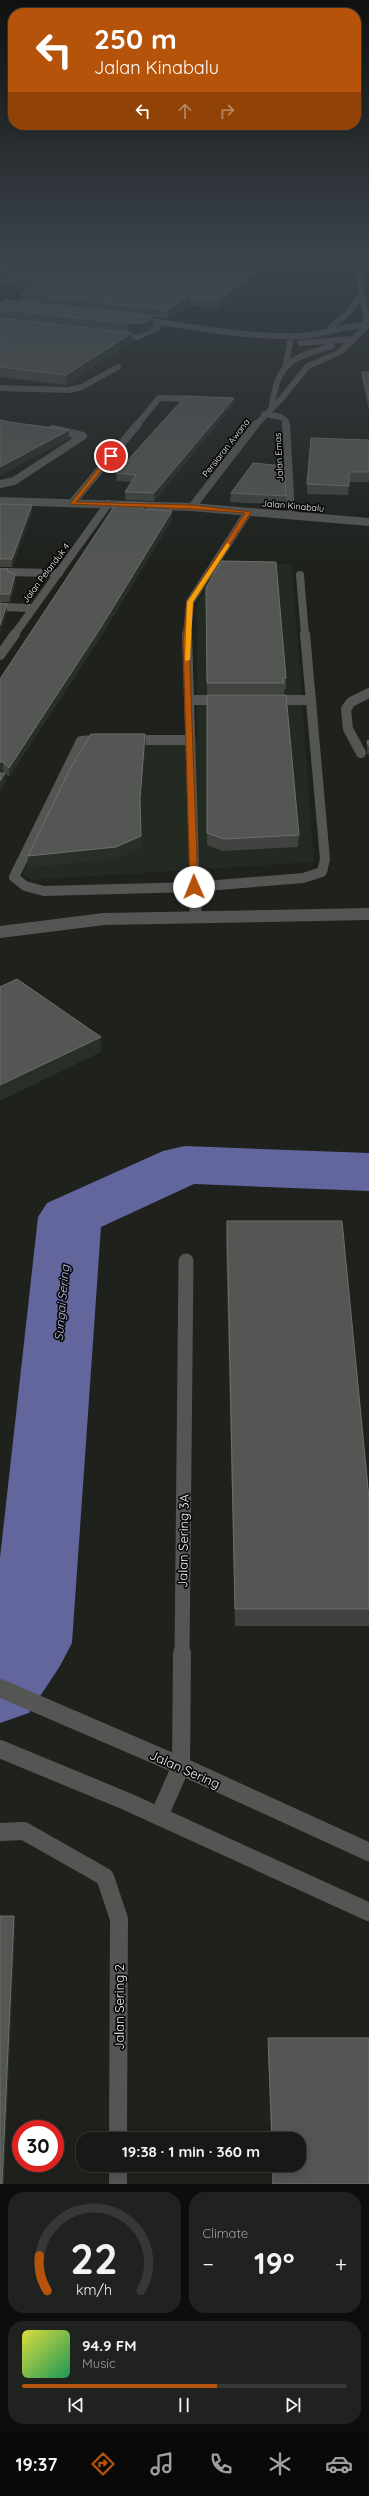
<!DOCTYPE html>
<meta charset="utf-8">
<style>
body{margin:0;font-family:Quicksand,sans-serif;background:#1f221e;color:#f1f3f6;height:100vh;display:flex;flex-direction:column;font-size:15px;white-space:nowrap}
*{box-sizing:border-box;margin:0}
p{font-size:13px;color:#9ea0a0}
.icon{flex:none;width:22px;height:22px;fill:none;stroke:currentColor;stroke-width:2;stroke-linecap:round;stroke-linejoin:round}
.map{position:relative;height:2184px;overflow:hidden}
.panel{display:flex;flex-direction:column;gap:8px;padding:8px;background:#0c0e0c;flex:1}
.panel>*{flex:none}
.guide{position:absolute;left:8px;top:8px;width:353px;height:122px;border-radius:16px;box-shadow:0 2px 10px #0003,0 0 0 1px #353834;background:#b45309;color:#fff;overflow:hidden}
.speed{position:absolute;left:12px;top:2120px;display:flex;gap:8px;font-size:20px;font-weight:700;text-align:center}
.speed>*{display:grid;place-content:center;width:52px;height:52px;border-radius:50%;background:#161915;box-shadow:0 2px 10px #0003,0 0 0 1px #353834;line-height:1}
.speed .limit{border:6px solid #d22;background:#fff;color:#111}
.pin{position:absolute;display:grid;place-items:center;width:34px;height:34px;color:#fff;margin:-17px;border:2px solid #fff;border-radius:50%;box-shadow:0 1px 4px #0007}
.me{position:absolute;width:44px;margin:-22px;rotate:359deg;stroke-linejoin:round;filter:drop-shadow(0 0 3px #0008)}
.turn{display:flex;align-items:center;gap:14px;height:84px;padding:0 20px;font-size:18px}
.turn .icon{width:52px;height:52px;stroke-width:2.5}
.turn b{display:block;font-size:28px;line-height:34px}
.lanes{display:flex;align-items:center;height:38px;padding:0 20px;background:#0003;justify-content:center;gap:20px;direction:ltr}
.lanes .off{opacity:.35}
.big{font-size:30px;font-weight:700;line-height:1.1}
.panel .tile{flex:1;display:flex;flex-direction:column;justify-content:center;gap:6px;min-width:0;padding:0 14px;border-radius:16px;background:#1f221e}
.panel .dial{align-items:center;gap:0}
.dial svg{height:104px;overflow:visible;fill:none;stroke:#353834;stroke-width:7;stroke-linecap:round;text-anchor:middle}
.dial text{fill:#f1f3f6;stroke:none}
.song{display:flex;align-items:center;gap:12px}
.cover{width:48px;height:48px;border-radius:6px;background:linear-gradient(135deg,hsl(60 70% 55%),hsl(150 70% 35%))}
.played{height:4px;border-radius:2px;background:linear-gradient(90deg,#b45309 60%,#353834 60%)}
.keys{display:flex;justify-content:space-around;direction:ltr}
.heat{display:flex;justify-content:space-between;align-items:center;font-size:22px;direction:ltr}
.panel .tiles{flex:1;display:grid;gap:8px;grid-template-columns:1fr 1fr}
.tile:last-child{grid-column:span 2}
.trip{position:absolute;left:76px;top:2132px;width:230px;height:40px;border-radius:16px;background:#161915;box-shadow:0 2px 10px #0003,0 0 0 1px #353834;font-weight:700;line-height:40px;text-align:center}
.dock{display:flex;height:64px;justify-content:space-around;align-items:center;background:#090a08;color:#9ea0a0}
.dock .icon{width:28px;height:28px}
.dock .on{color:#b45309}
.dock b{font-size:18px;color:#f1f3f6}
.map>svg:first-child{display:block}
</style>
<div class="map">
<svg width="369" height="2184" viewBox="0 0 369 2184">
<rect width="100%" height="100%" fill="#1e211c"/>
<!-- built -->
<path fill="#232a21" d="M222,563l70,1 22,298 -282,18 -10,-4 68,-138 107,-1v-134z"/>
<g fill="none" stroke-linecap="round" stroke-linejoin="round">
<!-- river -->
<path fill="#63669c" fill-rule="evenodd" d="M185,1146l184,7v38l-175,-7 -93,43 -29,416 -12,23 -31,47 -29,10v-165l38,-341 9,-14 116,-52z"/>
<!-- minor-far5 -->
<g stroke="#545653" stroke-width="6">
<path d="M137,319c54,7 109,19 163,17 24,-1 45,-11 69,-11"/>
<path d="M331,327l17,-14 13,-18"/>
<path d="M116,336l22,1 20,-10"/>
<path d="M300,343l54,-4"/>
<path d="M286,364l4,-22"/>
<path d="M0,388l69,2 13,-3 36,-20"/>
<path d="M272,406c5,-44 21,-49 60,-60"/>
<path d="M264,414l17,3 5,4v4"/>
<path d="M137,425l22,-27 40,1"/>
<path d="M256,425l25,-26 27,-33 32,-14 25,-24 1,-13 -6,-31 3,-26"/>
</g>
<!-- minor-far4 -->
<g stroke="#545653" stroke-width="8">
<path d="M286,424l5,91"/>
<path d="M0,484l14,-3 69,-45 -30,-7"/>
<path d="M0,501l192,6 177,15"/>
<path d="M72,503l66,-79"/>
<path d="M192,507l64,-83"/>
<path d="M0,572l59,1"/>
<path d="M300,575l5,60"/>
<path d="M0,607l32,1"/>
<path d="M14,635l94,-131"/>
<path d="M187,635l3,-33 58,-90"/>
</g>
<!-- minor-far3 -->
<g stroke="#545653" stroke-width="10">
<path d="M187,634l8,266"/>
<path d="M0,655l15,-21"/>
<path d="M189,700h34"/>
<path d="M270,700h41"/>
<path d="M104,739l-23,2 -67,136 11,9 19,5 150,-4 109,-9 19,-6 3,-13 -20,-225"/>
<path d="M130,740h60"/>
<path d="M361,753l-13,-24 -2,-20 5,-7 18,-9"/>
</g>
<!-- minor-far2 -->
<g stroke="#545653" stroke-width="12">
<path d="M195,899l1,17"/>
<path d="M0,932l104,-13 265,-5"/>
</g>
<!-- minor-far1 -->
<path stroke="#545653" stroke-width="15" d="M182,1654l4,-393"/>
<!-- minor -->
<g stroke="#545653" stroke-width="18">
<path d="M0,1688l181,78 188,86"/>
<path d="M0,1749l128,53 241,110"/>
<path d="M159,1816l22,-50 1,-113"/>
<path d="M0,1832l24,-1 81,46 14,42 -1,220"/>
<path d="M118,2165v19"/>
</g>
</g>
<!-- wall -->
<g fill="#40433f">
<path d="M0,258h286l-67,50 -30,-3 -21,13 -15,-1v9l-7,6 -14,1v9l-66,43 -66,-8v-73l21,-2v-9l9,-5 -30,-3z"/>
<path d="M362,372h7v39l-7,-31z"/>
<path d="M234,398l-1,7 -79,96 -29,-1v-8l6,-10 -14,-1 -1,-8z"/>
<path d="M369,440v42h-20l-1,13 -41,-1v-10z"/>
<path d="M231,493l55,3 -1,9 -55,-3z"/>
<path d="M0,504l32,1v8l-20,54h-12z"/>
<path d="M147,509l25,2v8l-69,114 -94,144 -6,-6 -3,1v-93z"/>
<path d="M0,569l8,3 8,10 -6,20h-10z"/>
<path d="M206,588l80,90v11h-2v5h-77z"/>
<path d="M207,695l92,140 -1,12 -75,4 -16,-6z"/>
<path d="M369,740v15l-2,-1v-13z"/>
<path d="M227,1221l142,277v128h-134l-9,-389z"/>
<path d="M268,2038l101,146h-97v-19h27v-26h-28l-3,-90z"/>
</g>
<!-- shaded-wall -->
<g fill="#2a2e29">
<path d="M275,258h11l-67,50 1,-9z"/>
<path d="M189,296v9l-21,13v-8z"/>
<path d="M153,316v10l-7,6 -14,1v9l-66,43v-10l62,-42v-9z"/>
<path d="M234,398l-1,7 -79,96v-8z"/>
<path d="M69,430v9l-69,37v-9z"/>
<path d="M147,503v8l-5,-2z"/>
<path d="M32,505v8l-20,54v-8z"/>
<path d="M172,511v8l-69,114 -94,144v-9z"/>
<path d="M15,574l1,8 -6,20v-8z"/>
<path d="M7,604v8l-7,23v-10z"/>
<path d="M145,734l1,12 -6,65v-12z"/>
<path d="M0,762h3v9l-3,1z"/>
<path d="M5,773l1,9 -6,9v-10z"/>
<path d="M141,836v12l-24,11 -89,9v-12z"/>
<path d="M101,1037v15l-101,49v-16z"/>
<path d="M14,1916l1,12 -11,256h-2z"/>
</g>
<!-- building -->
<g fill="#535652" stroke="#6c6f6b">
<path d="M0,258h275l-55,41 -31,-3 -21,14 -147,-17 22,-12 -43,-5z"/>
<path d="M7,300l146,16 -7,6 -18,2 -128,-15v-5z"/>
<path d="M0,318l132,15 -66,42 -66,-8z"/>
<path d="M362,372h7v29z"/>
<path d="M186,396l48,2 -80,95 -29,-1 11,-17 -20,-2z"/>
<path d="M0,420l9,2 60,8 -69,37z"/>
<path d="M311,438l58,2v32h-20v14l-42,-2z"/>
<path d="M253,463l31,3 2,30 -55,-3z"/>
<path d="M117,502l30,1 -5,6 30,2 -69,113 -94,144 -6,-6h-3v-83z"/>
<path d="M0,504l32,1 -20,54h-12z"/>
<path d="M222,561l54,1 10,116h-3l1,5h-77l-1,-95 11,-20z"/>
<path d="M0,569h8l-1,2 8,3 -5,20h-10z"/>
<path d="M0,603l7,1 -7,21z"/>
<path d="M207,695h79l13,140 -75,4 -17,-6z"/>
<path d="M91,734h54l-5,65 1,37 -25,11 -88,9 42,-87z"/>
<path d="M369,740v6l-1,-1 -1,-4z"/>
<path d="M0,773h5l-5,8z"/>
<path d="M17,979l84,58 -101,48v-98z"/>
<path d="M227,1221h115l27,277v111h-134z"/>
<path d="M0,1916h14l-12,268h-2z"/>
<path d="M268,2038h101v146h-96v-19h26v-26h-27z"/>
</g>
<!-- sky -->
<linearGradient id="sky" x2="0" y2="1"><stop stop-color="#10120f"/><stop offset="0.46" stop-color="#3b434b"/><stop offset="1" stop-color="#3b434b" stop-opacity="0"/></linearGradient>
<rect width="369" height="563" fill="url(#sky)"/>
<!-- route -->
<path fill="#b45309" stroke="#753606" d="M109,455l4,1 -37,46 116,3 59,7 -58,90 -4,39 9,246 -4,2 -4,-2 -7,-246 4,-39 58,-89 -53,-4 -122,-5z"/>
<!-- slow -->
<path fill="#f59e0b" d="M227,543l3,2 -37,57 -3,58 -5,1 2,-59z"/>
<g text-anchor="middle" stroke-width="3.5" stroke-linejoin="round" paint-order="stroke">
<!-- far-street labels -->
<g font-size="9" fill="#f3f5f2" stroke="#090a08">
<text transform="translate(226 448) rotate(-52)" y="3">Persiaran Awana</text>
<text transform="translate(279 457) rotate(-93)" y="3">Jalan Emas</text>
<text transform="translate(293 506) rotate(5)" y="3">Jalan Kinabalu</text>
<text transform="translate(46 573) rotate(-53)" y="3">Jalan Pelanduk 4</text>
</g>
<!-- water labels -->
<g font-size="12" font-style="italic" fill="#bdc1f3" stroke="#090a08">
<text transform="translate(62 1303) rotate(-85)" y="4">Sungai Sering</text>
</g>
<!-- near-street labels -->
<g font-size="13" fill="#f3f5f2" stroke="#090a08">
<text transform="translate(183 1541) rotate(-89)" y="5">Jalan Sering 3A</text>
<text transform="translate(185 1769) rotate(24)" y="5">Jalan Sering</text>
<text transform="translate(119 2007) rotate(-90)" y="5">Jalan Sering 2</text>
</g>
</g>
</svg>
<div class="speed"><div class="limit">30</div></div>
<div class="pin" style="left:111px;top:456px;background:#d93025"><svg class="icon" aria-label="arrive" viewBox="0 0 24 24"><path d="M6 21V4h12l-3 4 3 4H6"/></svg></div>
<svg class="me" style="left:194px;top:887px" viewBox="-20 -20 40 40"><circle r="19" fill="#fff"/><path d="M0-13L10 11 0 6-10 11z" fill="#b45309"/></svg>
<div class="trip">19:38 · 1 min · 360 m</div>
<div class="guide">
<div class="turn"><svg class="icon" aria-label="left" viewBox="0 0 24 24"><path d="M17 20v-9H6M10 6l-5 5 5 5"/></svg><div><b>250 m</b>Jalan Kinabalu</div></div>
<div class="lanes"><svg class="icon" aria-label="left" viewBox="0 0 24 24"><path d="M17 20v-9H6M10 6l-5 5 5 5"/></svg><svg class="icon off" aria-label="ahead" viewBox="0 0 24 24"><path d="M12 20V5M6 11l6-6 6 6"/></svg><svg class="icon off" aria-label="right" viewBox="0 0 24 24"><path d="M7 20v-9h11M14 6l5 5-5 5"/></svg></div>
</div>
</div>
<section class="panel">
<div class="tiles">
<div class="tile dial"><svg viewBox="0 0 100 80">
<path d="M14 69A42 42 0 1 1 86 69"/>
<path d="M14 69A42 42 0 0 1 8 42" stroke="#b45309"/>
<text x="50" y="56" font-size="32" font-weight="700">22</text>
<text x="50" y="72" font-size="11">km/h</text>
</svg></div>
<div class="tile"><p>Climate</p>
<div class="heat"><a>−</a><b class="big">19°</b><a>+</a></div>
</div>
<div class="tile">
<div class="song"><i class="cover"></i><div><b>94.9 FM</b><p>Music</p></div></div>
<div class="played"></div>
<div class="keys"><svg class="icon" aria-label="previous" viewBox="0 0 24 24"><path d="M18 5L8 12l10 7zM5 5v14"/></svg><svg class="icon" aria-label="pause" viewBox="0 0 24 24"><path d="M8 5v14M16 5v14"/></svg><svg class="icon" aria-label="next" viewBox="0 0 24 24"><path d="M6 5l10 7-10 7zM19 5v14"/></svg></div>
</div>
</div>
</section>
<nav class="dock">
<b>19:37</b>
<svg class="icon on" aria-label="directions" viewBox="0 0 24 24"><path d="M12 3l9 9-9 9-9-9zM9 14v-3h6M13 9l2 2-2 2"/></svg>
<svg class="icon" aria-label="music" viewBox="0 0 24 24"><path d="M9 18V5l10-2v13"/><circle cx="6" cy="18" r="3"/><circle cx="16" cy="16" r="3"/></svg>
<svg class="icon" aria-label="phone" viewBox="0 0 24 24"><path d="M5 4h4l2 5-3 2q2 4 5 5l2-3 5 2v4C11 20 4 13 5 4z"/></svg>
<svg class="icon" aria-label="climate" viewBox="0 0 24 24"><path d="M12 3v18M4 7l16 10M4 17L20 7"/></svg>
<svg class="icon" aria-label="car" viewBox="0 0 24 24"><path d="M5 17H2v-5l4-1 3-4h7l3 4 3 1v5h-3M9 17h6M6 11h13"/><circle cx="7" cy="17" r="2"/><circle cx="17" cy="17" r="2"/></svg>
</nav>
